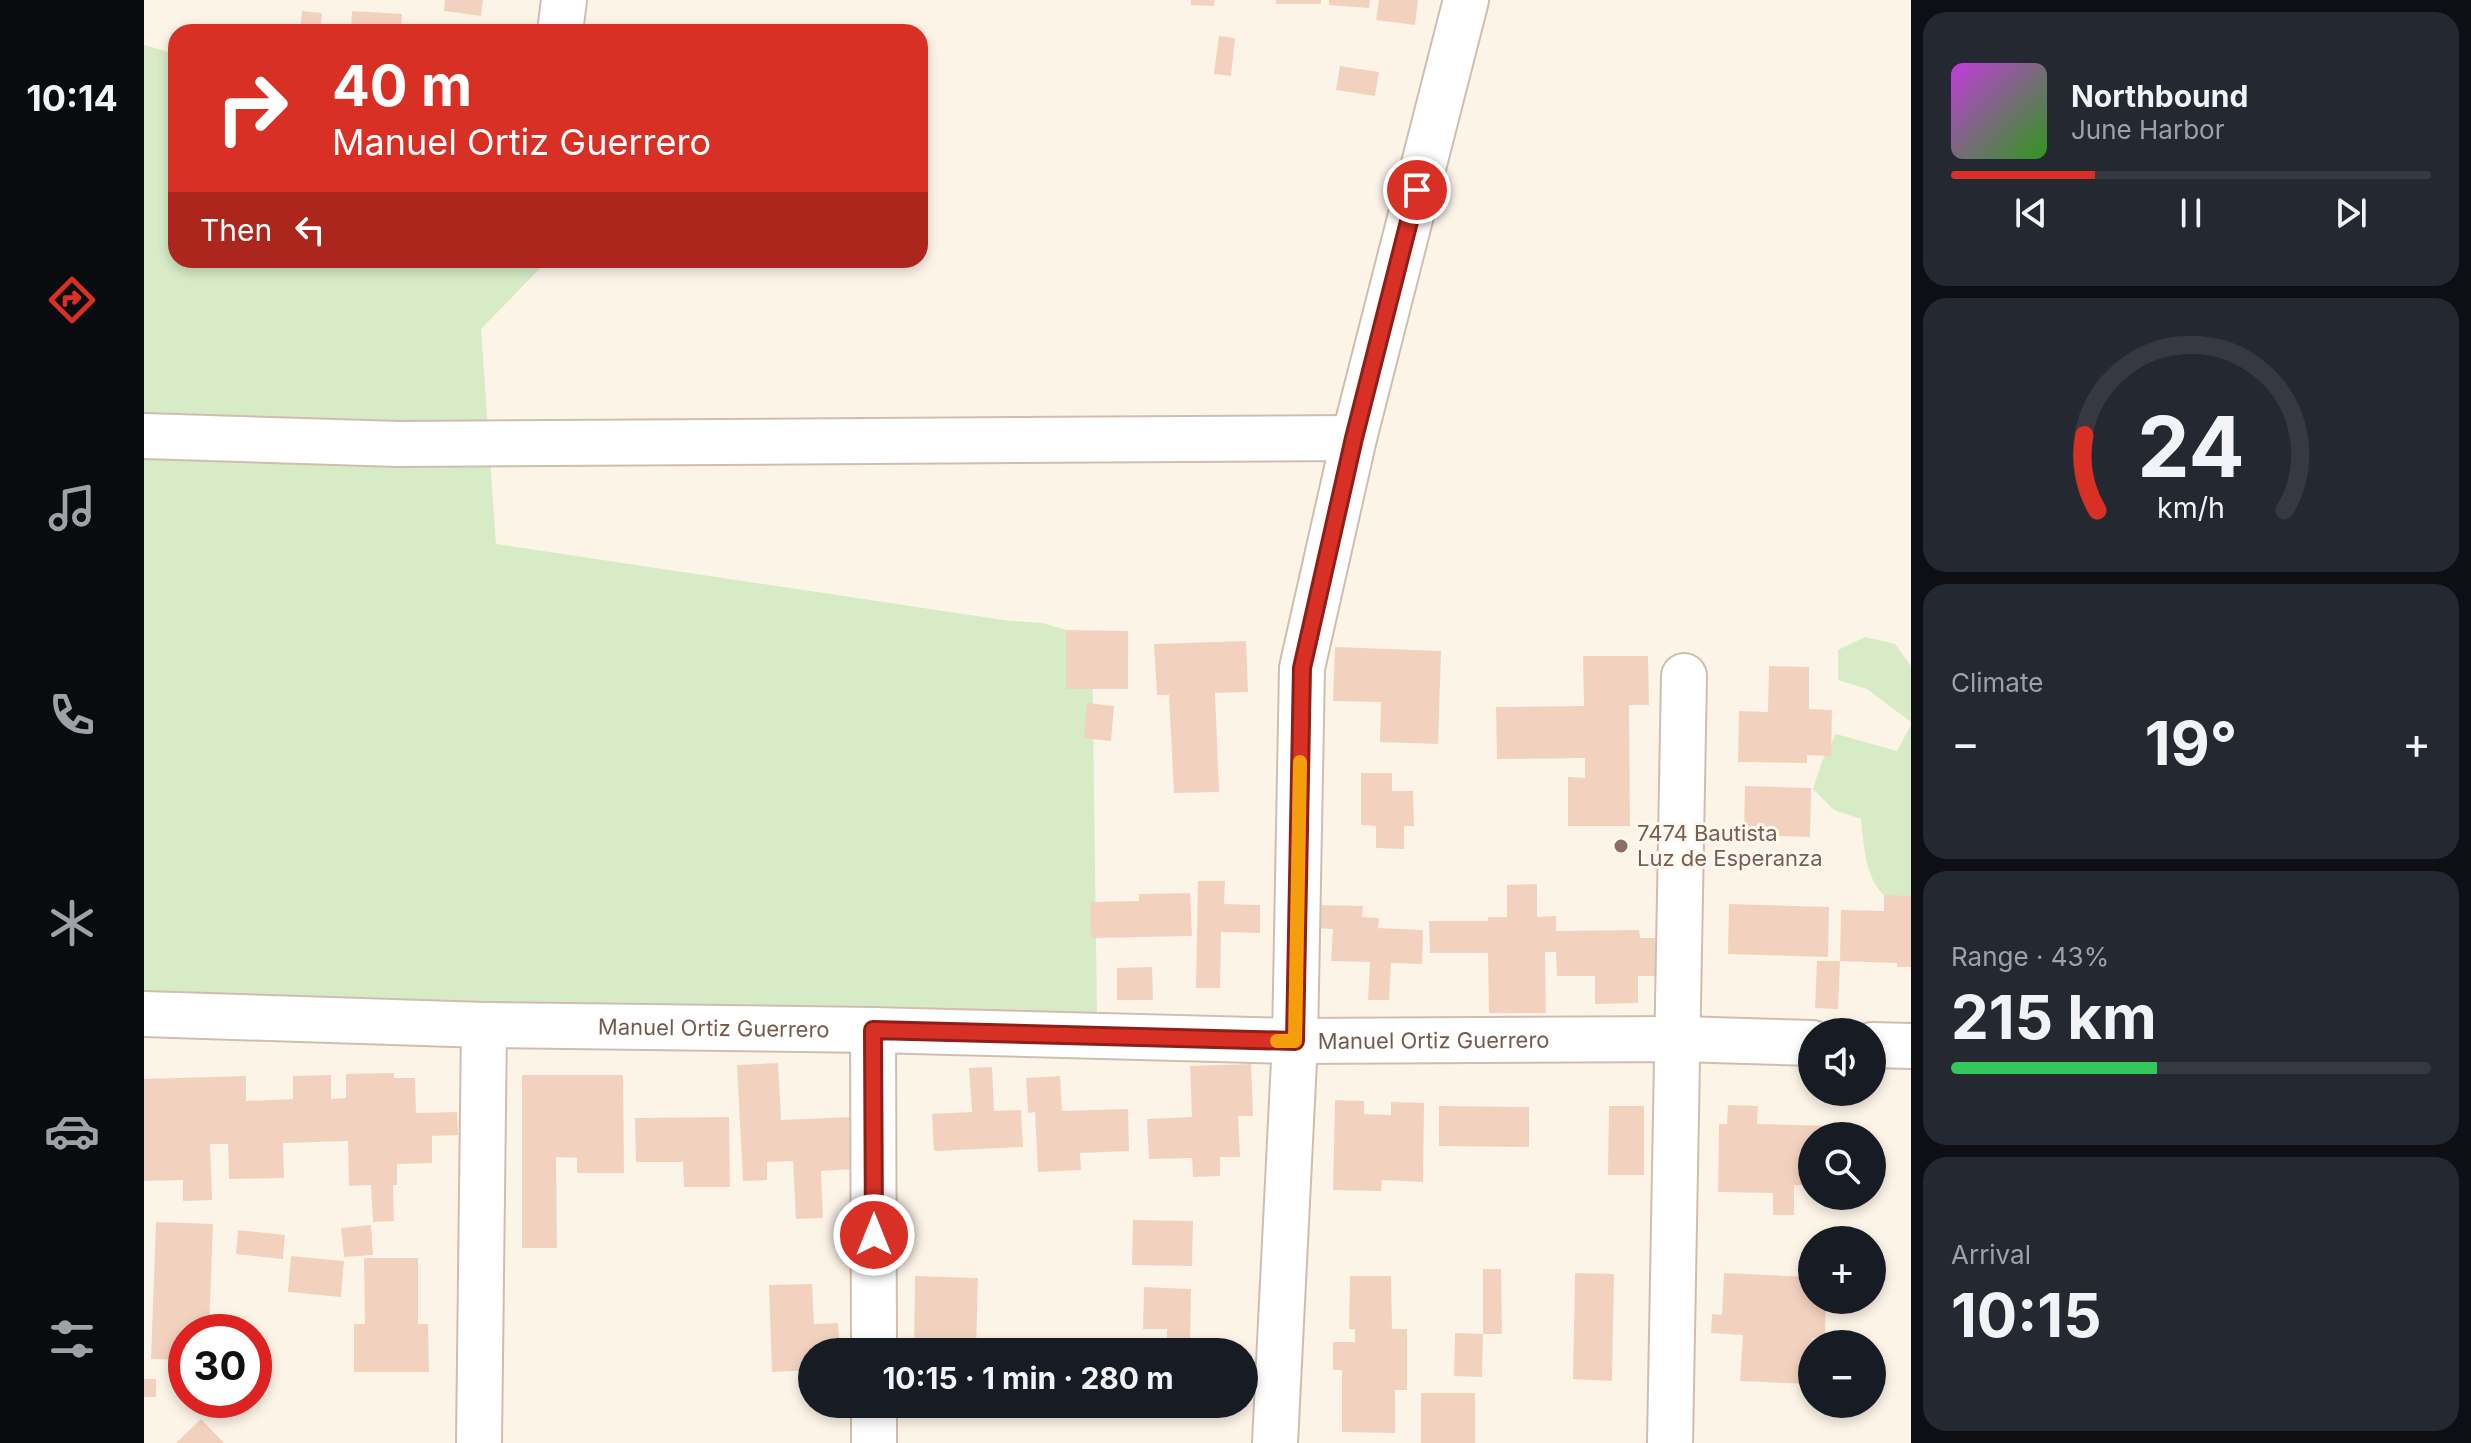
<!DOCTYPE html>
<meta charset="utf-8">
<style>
body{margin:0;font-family:Inter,sans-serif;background:#242831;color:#f1f3f6;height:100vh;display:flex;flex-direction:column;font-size:30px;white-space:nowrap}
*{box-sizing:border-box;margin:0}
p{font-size:26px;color:#9ea1a6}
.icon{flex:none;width:44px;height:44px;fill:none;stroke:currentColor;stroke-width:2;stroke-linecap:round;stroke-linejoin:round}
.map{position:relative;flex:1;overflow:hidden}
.side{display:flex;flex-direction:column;gap:12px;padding:12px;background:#0d0f14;width:560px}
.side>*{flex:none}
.banner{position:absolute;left:24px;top:24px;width:760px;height:244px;border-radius:24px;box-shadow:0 4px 12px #0003;background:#d93025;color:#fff;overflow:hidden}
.fabs{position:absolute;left:1654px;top:1018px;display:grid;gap:16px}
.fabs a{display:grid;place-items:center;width:88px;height:88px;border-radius:50%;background:#171b24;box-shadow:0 4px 12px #0003;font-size:40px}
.speed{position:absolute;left:24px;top:1314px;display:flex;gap:16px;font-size:40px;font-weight:700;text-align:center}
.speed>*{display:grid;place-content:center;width:104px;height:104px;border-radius:50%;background:#171b24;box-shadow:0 4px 12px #0003;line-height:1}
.speed .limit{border:12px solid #d22;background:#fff;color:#111}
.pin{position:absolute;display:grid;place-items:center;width:68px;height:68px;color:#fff;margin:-34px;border:4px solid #fff;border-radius:50%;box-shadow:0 2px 8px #0007}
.me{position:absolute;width:88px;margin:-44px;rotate:0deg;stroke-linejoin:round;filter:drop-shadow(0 0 6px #0008)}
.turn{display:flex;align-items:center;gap:28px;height:168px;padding:0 32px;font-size:36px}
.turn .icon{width:104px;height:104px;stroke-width:2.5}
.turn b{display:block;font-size:56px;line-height:68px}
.then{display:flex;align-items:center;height:76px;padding:0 32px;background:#0003;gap:16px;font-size:30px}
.big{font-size:60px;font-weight:700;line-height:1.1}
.side .widget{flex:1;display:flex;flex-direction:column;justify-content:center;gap:12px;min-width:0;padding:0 28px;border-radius:24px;background:#242831}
.side .dial{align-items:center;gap:0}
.dial svg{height:208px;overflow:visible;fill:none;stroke:#363941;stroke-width:7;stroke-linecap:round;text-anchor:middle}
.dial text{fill:#f1f3f6;stroke:none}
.song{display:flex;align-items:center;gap:24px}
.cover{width:96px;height:96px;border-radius:12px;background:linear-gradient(135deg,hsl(290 70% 55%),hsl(110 70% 35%))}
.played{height:8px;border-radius:4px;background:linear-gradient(90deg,#d93025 30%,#363941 30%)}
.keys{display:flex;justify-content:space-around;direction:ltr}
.heat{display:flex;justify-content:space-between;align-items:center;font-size:44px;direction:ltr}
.charge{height:12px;border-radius:6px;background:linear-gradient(90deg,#34c759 43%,#363941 0)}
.trip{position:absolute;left:654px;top:1338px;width:460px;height:80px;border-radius:40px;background:#171b24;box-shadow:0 4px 12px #0003;font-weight:700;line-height:80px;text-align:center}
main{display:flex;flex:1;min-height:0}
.tab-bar{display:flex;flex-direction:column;width:144px;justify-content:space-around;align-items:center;background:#090b0e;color:#9ea1a6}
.tab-bar .icon{width:56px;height:56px}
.tab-bar .active{color:#d93025}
.tab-bar b{font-size:36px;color:#f1f3f6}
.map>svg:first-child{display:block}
</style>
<main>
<nav class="tab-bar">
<b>10:14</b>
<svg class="icon active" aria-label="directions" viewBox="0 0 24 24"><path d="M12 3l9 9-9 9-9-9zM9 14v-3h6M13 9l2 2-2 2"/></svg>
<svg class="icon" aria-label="music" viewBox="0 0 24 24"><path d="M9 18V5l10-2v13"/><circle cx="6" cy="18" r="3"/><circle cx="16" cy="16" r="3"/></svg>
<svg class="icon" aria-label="phone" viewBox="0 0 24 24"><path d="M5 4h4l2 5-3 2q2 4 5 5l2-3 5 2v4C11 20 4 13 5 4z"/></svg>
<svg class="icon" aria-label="climate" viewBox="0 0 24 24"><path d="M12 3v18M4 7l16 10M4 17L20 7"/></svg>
<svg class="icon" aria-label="car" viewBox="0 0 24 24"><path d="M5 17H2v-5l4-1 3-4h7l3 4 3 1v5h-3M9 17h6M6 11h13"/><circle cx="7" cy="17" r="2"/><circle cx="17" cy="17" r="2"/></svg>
<svg class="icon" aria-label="filters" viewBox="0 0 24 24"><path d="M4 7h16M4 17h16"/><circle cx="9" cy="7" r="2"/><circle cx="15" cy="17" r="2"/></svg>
</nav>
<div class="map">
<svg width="1767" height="1443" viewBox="0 0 1767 1443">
<rect width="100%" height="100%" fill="#fdf4e8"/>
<!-- green -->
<g fill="#d6ebc6">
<path d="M0,45l32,9v206h372l-67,69 15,215 514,77 33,2 49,15 5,379 -171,1 -381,-15 -339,3 -62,-3z"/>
<path d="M1721,637l30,7 16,22v56l-44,-33 -29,-9v-30z"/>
<path d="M1767,725v181c-5,-1 -14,-2 -19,-5 -27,-15 -28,-55 -31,-82l-27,-9 -21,-21 9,-28 14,-27 61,17z"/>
</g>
<!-- building -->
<g fill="#f2d2bf">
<path d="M301,0h38l-2,16 -37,-5z"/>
<path d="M1047,0h23v6l-23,-1z"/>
<rect x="1132" y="0" width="45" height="4"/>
<path d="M1185,0h41l-1,8 -40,-3z"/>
<path d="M1235,0h39l-3,25 -39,-5z"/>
<path d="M158,11l20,2 -2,19h-20z"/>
<path d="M208,11l50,3 -1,18h-50z"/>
<path d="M1075,36l16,2 -4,38 -17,-2z"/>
<path d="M1196,66l39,6 -4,24 -39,-6z"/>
<path d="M922,630l62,1v58h-62z"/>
<path d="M1102,641l2,51 -33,1 4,99 -45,1 -5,-98h-12l-3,-51z"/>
<path d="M1191,647l106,4 -3,93 -58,-2 1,-40 -48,-1z"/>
<path d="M1439,656h65l1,49h-20l1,121h-62v-49l17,1v-20l-88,1 -1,-52 88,-1z"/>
<path d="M1625,666l40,1v42l23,1 -1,46 -24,-1v8l-69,-1 1,-51 29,1z"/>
<path d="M943,703l27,3 -3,35 -27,-3z"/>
<path d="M1217,773h31v18h21l1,35h-10v23l-28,-1v-22l-15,-1z"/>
<path d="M1601,786l66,2 -1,49 -66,-2z"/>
<path d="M1054,881h27l-1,23 36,1v28l-39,-1 -1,56h-24z"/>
<path d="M1393,884v33l19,-1v15l83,-1 1,8h16l1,38h-19v27l-43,1v-28h-38l-1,-24h-11l1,61h-57l-1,-60h-58l-1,-32h59v-4h19v-32z"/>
<path d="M1046,893l2,43 -101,2 -1,-36 49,-1v-7z"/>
<path d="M1740,895l27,1v71h-14v-4l-57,-2 1,-51 43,1z"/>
<path d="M1585,904l100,3 -1,50 -100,-3z"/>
<path d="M1172,905l47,1 -1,11 17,1 -1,10 45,2 -1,34 -31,-1 -2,37h-21l2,-38 -39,-1 2,-32 -17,-1z"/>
<path d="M1673,961h23l-2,48 -23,-1z"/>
<path d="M1008,967l1,33h-36v-32z"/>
<path d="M634,1063l3,57 70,-3 3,52 -33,2 2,47 -27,1 -3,-58 -26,1v18l-24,1 -6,-116z"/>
<path d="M1107,1064l2,52h-15l2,41h-20v19l-27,1 -1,-19 -43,1 -2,-40 45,-2 -2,-51z"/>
<path d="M848,1067l2,44 27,-1 2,37 -89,4 -2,-37 40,-2 -3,-44z"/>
<path d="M250,1073v5h21l1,35 41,-1 1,23 -26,1v27l-35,1v21h-4l1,36 -21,1 -2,-37 -22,1 -1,-45 -65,2 1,35 -55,1 -1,-35h-18l2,56 -29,1v-21l-39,1v-102l102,-3v25l47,-2v-23l38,-1v24l15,-1v-24z"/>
<path d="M378,1075h101l1,98h-47v-15l-21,-1 1,91h-35z"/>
<path d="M916,1076l2,35 66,-2 1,42 -49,2 1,17 -43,2 -3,-60 -7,1 -2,-35z"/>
<path d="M1191,1100l29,1v13l27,1v-13l33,1 -1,79 -41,-2 -1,11 -48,-1z"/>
<path d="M1584,1105l30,1 -1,18 76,2v10h-21v49h-18v30h-21v-22l-55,-1 1,-68h8z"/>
<path d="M1295,1106l90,1v40l-90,-1z"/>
<path d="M1465,1106h35v69h-36z"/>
<path d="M585,1117l1,70h-46l-1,-25h-47l-1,-44z"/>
<path d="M989,1220l60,1 -1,45 -60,-1z"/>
<path d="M12,1222l57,2 -4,108h-23v28l-35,-1z"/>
<path d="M227,1225l2,30 -29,2 -3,-29z"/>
<path d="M94,1230l47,5 -2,24 -47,-5z"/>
<path d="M147,1256l53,5 -3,36 -53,-5z"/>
<path d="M220,1258h54v66h10l1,48h-75v-48h11z"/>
<path d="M1339,1269h18l1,65h-19z"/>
<path d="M1431,1273l39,1 -2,107 -39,-2z"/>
<path d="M1580,1273l88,4v23h14l-1,39 -13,-1 -2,46 -70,-3 3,-46 -32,-2 1,-19 10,1z"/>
<path d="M771,1276l63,2 -2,74h-62z"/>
<path d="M1206,1276h41l1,53h15v61h-12v43l-53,-1v-62h-9v-28h22v-13h-6z"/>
<path d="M668,1284l2,40 24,-1 2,29h-28v18l-40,2 -3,-87z"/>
<path d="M1000,1287l47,2 -1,63h-23v-23h-24z"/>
<path d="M1311,1333l28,1 -1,43 -28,-1z"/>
<rect x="0" y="1379" width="12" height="18"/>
<rect x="1277" y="1393" width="54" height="50"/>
<path d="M57,1419l23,24h-48z"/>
</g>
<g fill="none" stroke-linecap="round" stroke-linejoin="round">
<defs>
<g id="minor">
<path d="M416,32l4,-32"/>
<path d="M0,436l255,8 955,-6"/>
<path id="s1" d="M0,1014l340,11 389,5 422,11 384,-2 133,4"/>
<path d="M729,1030l1,322"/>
<path d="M1728,1045l39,1"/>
<path d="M730,1404v39"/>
<path d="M335,1443l5,-418"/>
<path d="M1131,1443l20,-402 7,-373 52,-230 112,-438"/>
<path d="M1526,1443l14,-767"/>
</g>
</defs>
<!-- minor casing -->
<use href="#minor" stroke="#d1bdb0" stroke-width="48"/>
<!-- minor -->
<use href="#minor" stroke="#fff" stroke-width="44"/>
</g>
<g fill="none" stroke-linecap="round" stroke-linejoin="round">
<defs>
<path id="route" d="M730,1235l-1,-205 422,11 7,-373 52,-230 63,-248"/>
</defs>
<!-- route casing -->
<use href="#route" stroke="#8d1f18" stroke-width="20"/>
<!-- route -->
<use href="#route" stroke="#d93025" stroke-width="14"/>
<!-- slow -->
<path stroke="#f59e0b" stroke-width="14" d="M1133,1041h18l5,-279"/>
</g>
<!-- markers -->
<circle fill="#8d6e63" stroke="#fff8ef" stroke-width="3" cx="1477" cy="846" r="8"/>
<g text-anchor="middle" stroke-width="6" stroke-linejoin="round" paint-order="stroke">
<!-- education labels -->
<g font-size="22" fill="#785e54" stroke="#fff8ef" text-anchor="start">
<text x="1493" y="841">7474 Bautista<tspan x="1493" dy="25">Luz de Esperanza</tspan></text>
</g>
<!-- street labels -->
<g font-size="22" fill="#77594b" stroke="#fff8ef">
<text dy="8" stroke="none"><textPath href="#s1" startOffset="570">Manuel Ortiz Guerrero</textPath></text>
<text dy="8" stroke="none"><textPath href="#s1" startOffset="1290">Manuel Ortiz Guerrero</textPath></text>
</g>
</g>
</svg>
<div class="fabs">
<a><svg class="icon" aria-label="sound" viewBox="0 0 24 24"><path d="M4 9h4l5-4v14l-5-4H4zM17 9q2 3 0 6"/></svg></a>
<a><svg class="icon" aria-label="search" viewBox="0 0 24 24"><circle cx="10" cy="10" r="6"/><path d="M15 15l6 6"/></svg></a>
<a>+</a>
<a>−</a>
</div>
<div class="speed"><div class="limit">30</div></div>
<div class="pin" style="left:1273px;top:190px;background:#d93025"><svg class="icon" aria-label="arrive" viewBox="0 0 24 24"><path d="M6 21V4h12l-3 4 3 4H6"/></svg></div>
<svg class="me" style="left:730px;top:1235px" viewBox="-20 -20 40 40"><circle r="17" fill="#d93025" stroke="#fff" stroke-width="3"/><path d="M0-11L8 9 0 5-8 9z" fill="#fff"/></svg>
<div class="trip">10:15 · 1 min · 280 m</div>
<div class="banner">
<div class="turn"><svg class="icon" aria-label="right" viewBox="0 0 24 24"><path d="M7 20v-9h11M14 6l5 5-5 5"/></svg><div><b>40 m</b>Manuel Ortiz Guerrero</div></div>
<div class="then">Then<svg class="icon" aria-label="left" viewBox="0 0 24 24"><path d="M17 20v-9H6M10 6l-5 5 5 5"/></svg></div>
</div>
</div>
<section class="side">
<div class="widget">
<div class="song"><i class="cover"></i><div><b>Northbound</b><p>June Harbor</p></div></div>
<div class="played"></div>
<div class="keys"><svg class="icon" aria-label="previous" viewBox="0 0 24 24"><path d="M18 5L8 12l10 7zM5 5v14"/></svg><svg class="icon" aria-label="pause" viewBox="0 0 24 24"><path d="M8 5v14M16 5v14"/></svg><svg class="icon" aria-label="next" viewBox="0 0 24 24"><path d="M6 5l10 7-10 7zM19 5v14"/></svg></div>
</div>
<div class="widget dial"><svg viewBox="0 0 100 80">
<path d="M14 69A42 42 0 1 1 86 69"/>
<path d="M14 69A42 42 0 0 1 9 40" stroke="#d93025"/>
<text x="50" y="56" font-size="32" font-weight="700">24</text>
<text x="50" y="72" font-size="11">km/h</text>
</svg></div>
<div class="widget"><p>Climate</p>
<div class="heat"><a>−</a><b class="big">19°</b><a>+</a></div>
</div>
<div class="widget"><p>Range · 43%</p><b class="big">215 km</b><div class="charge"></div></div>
<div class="widget"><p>Arrival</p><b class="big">10:15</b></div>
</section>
</main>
